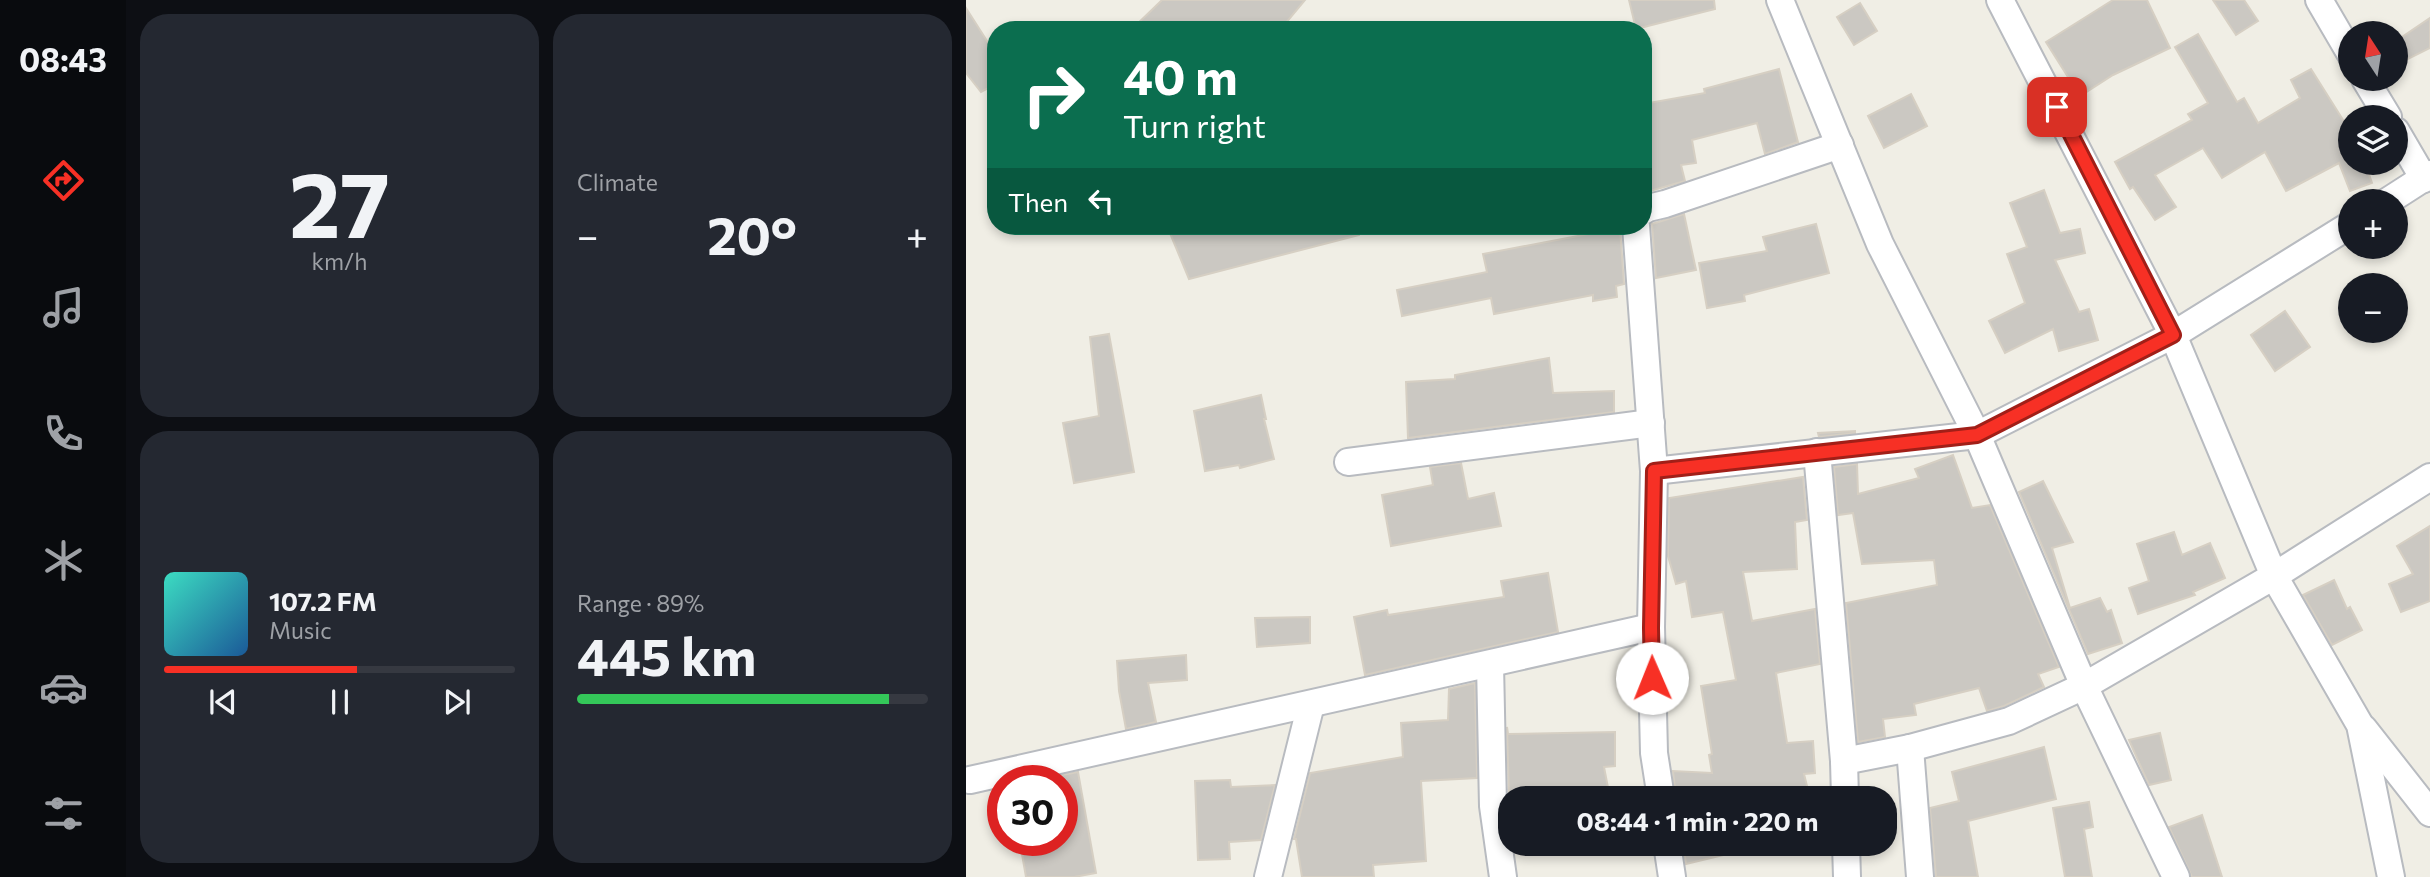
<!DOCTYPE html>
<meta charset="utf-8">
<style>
body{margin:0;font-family:Commissioner,sans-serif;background:#242831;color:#f1f3f6;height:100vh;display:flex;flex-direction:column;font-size:26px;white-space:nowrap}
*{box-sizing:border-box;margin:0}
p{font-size:23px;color:#9ea1a6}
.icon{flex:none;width:38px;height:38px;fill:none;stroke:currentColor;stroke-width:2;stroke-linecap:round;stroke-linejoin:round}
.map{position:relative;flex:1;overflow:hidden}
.details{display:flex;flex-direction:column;gap:14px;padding:14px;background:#0d0f14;width:840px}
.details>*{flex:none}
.hud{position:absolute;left:21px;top:21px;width:665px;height:214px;border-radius:28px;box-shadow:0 4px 10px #0003;background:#0b6e4f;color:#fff;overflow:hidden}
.needle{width:46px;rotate:348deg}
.tools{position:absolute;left:1372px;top:21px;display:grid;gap:14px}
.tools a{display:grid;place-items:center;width:70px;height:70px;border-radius:50%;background:#171b24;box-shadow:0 4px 10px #0003;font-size:35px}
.speed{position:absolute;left:21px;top:765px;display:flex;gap:14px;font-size:35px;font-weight:700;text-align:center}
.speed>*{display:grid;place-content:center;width:91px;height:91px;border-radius:50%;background:#171b24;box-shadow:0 4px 10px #0003;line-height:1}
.speed .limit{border:10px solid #d22;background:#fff;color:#111}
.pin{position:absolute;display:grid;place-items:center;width:60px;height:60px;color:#fff;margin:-30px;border-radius:14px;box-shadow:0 4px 10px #0006}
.me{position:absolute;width:77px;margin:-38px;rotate:359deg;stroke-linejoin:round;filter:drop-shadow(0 0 5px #0008)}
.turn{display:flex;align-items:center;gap:24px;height:147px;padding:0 21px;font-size:32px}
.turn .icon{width:91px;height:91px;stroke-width:2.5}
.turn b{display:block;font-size:49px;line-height:60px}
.then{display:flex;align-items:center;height:66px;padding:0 21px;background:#0003;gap:14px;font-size:26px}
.big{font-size:52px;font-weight:700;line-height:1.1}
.details .widget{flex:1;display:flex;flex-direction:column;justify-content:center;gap:10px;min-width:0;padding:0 24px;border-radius:28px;background:#242831}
.details .dial{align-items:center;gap:0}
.dial b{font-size:91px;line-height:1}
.song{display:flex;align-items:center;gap:21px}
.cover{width:84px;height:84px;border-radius:10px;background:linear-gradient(135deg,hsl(170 70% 55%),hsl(210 70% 35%))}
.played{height:7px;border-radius:4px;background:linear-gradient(90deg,#f73025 55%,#363941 55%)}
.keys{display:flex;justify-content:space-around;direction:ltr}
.heat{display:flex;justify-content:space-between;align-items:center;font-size:38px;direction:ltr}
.charge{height:10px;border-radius:5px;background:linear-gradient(90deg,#34c759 89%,#363941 0)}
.details .tiles{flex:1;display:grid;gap:14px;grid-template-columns:repeat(2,1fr)}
.trip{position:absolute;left:532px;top:786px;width:399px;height:70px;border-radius:28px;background:#171b24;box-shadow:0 4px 10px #0003;font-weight:700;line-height:70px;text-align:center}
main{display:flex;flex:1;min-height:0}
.menu{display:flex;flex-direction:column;width:126px;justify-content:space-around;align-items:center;background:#090b0e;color:#9ea1a6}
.menu .icon{width:49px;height:49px}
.menu .active{color:#f73025}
.menu b{font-size:32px;color:#f1f3f6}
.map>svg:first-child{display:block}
</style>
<main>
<nav class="menu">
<b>08:43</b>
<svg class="icon active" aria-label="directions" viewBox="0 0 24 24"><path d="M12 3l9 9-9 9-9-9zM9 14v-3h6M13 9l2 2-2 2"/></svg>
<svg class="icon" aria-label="music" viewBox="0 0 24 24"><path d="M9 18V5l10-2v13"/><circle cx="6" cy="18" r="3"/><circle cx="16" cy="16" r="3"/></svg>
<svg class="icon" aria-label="phone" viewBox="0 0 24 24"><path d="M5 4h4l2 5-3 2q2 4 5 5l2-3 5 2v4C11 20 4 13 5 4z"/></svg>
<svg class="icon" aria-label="climate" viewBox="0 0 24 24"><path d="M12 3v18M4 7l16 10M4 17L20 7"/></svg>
<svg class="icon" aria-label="car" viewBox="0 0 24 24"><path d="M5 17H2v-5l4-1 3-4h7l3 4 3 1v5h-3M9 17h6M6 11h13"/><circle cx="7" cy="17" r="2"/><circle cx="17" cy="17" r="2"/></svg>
<svg class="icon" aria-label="filters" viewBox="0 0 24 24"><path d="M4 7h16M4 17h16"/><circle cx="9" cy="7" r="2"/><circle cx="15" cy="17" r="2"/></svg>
</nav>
<section class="details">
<div class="tiles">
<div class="widget dial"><b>27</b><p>km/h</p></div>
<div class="widget"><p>Climate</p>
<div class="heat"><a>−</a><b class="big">20°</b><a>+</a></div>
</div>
<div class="widget">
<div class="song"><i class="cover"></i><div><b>107.2 FM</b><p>Music</p></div></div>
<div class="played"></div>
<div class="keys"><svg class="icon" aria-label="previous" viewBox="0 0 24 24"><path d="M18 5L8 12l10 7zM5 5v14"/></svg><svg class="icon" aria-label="pause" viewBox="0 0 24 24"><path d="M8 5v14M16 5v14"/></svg><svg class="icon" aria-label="next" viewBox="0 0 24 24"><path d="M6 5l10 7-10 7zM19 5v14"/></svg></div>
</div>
<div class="widget"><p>Range · 89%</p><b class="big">445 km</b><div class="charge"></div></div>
</div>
</section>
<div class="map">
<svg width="1464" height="877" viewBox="0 0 1464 877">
<rect width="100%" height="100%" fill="#f0eee5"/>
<!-- building -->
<g fill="#cbc8c2" stroke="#d6cfc3" stroke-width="2">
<path d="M196,0h143l-25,30h-149z"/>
<path d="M663,0h85l1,9 -79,20z"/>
<path d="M1147,0h34l23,48 -57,27 -33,21 -34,-54z"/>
<path d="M1247,0h31l14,21 -22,14z"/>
<path d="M894,3l17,28 -23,14 -17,-28z"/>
<path d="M0,8l30,47v29l-15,8 -15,-19z"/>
<path d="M1464,18v30l-34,17v-24z"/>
<path d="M1232,34l39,68 7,-4 14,25 42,-25 -9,-18 20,-11 39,62v32h15l7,20 -22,8 -11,-28 -53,28 -21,-39 -43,26 -19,-30 -48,27 21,32 -21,13 -22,-33 -3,2 -15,-27 77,-42 -4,-6 20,-11 -33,-56z"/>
<path d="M813,69l19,73 -33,12 -8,-31 -65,17 4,23 -15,2 4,16 -42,12v-89l62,-11 -1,-4z"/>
<path d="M945,94l16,32 -43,22 -16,-32z"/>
<path d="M1078,190l16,43 20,-4 5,24 -30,7 24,52 10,-3 9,31 -39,11 -6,-22 -48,24 -16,-32 36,-18 -18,-49 20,-7 -17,-44z"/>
<path d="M718,214l12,56 -40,8 -4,-54z"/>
<path d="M850,224l13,49 -85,22 1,6 -38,7 -8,-45 68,-12 -4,-14z"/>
<path d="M201,226h191l1,9 -170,44z"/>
<path d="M654,228l4,56 -8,2 1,11 -24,4v-6l-99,19 -3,-16 -89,18 -5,-26 90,-18 -4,-18z"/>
<path d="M1319,311l25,36 -35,24 -24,-36z"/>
<path d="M143,334l25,138 -60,11 -11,-60 36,-7 -9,-79z"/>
<path d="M583,358l4,35 61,-2v21l-206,26 -2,-56 49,-3v-4z"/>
<path d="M295,395l5,24h-2l10,40 -34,9 -1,-3 -34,6 -11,-60z"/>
<path d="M889,431v2l-36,4 -1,-4z"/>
<path d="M987,455l19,53 18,-3 69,162 -21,7 6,13 -40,19 -17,5 -8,-23 -65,16 2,11 -33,4 2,18 -27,5 -12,-139 91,-18 -3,-25 -72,4 -9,-51 -15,2 -4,-48 23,-3 1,30 61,-16 -4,-9z"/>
<path d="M495,463l7,36 26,-6 7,33 -110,20 -9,-51 51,-10 -3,-18z"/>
<path d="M837,477l4,43 -12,2 2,47 -54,3 9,49 63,-12 5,55 -44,9 11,70 26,-2 2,32 -11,1 6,24h-134l-3,-27 39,2 -3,-18 3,-1 -11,-68 35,-6 -13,-68 -31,5 -6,-36 -10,3 -8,-28 1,-58z"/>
<path d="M1077,481l30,61 -21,6 18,60 30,-10 7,14 4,-2 11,33 -34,11 -69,-162z"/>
<path d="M1464,526v75l-29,11 -12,-28 24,-10 -16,-28z"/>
<path d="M1208,532l8,23 28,-12 15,35 -32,14 2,3 -57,19 -9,-26 20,-7 -12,-37z"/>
<path d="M582,573l10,59 -193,43 -11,-58 33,-7 1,5 116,-18 -3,-16z"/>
<path d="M1368,580l13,29 3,-2 12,23 -30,15 -29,-50z"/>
<path d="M344,617v26l-53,4 -2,-29z"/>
<path d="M220,655l1,25 -39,3 8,39 -30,7 -7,-38 -2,-30z"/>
<path d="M509,683l2,95 -56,3 5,80 -53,4 1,12h-72l-6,-38h-2l16,-66 93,-16 -2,-34 47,-3 1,-31z"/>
<path d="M541,727l1,7 107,-2v34l-11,1 6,31h-101z"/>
<path d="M1194,733l11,47 -22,5 -20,-45z"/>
<path d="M1078,747l12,52 -88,22 10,56h-42l-6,-69 29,-7 -7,-29z"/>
<path d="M112,772l18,101 -22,4h-48l-6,-34 20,-3h22v-65z"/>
<path d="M264,780l1,7 44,-2 -14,55 -32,2 1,17 -32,1 -3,-79z"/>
<path d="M1123,802l4,25 -9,2 8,48h-27l-12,-69z"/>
<path d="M1236,815l20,62h-30l-23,-50z"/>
<path d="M717,844h55l2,7 -54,13z"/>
</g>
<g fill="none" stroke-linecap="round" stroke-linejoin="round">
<defs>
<g id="street">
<path d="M814,0l100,244 97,191 107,251 92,191"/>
<path d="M1034,0l173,335 101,241 86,149 31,152"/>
<path d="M1353,0l31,53"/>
<path d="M1399,79l23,38"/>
<path d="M1430,131l28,48"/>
<path d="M1422,201l42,-27"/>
<path d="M677,211l5,-3 17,-4 175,-59"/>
<path d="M670,226l18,245 -3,156 3,126 7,45"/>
<path d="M851,452l27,309 1,37"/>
<path d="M382,462l303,-39"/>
<path d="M688,471l323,-36 196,-100 177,-110"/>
<path d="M524,664l3,142 10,71"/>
<path d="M1398,729l66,84"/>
<path d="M944,748l10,129"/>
<path d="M878,761l66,-13 99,-27 75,-35 190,-110 156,-99"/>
<path d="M4,780l681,-153"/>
<path d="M701,844l5,33"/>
<path d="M880,844l1,33"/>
<path d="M302,877l43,-173"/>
</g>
</defs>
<!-- street casing -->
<use href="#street" stroke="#b8bbc0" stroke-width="30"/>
<!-- street -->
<use href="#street" stroke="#fff" stroke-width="26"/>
</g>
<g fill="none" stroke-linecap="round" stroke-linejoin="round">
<defs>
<path id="route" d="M686,678l-1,-50 3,-157 323,-36 196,-100 -116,-228"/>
</defs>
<!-- route casing -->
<use href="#route" stroke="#a11f18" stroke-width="18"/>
<!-- route -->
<use href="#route" stroke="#f73025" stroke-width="12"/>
</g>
</svg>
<div class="tools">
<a><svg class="needle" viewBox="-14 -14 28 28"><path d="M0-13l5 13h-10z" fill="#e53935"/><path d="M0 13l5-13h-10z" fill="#9ea1a6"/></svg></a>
<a><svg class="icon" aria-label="layers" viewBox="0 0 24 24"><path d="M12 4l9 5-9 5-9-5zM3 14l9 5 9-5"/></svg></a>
<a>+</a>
<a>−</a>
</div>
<div class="speed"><div class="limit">30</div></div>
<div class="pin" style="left:1091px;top:107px;background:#d93025"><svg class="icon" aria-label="arrive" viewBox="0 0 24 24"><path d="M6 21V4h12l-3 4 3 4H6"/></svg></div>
<svg class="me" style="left:686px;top:678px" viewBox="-20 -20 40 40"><circle r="19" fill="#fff"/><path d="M0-13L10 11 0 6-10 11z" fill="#f73025"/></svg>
<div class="trip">08:44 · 1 min · 220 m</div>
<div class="hud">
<div class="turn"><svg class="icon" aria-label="right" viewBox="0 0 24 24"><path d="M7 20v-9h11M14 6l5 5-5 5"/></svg><div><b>40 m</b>Turn right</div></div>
<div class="then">Then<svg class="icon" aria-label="left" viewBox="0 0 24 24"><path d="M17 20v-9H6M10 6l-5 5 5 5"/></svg></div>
</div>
</div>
</main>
